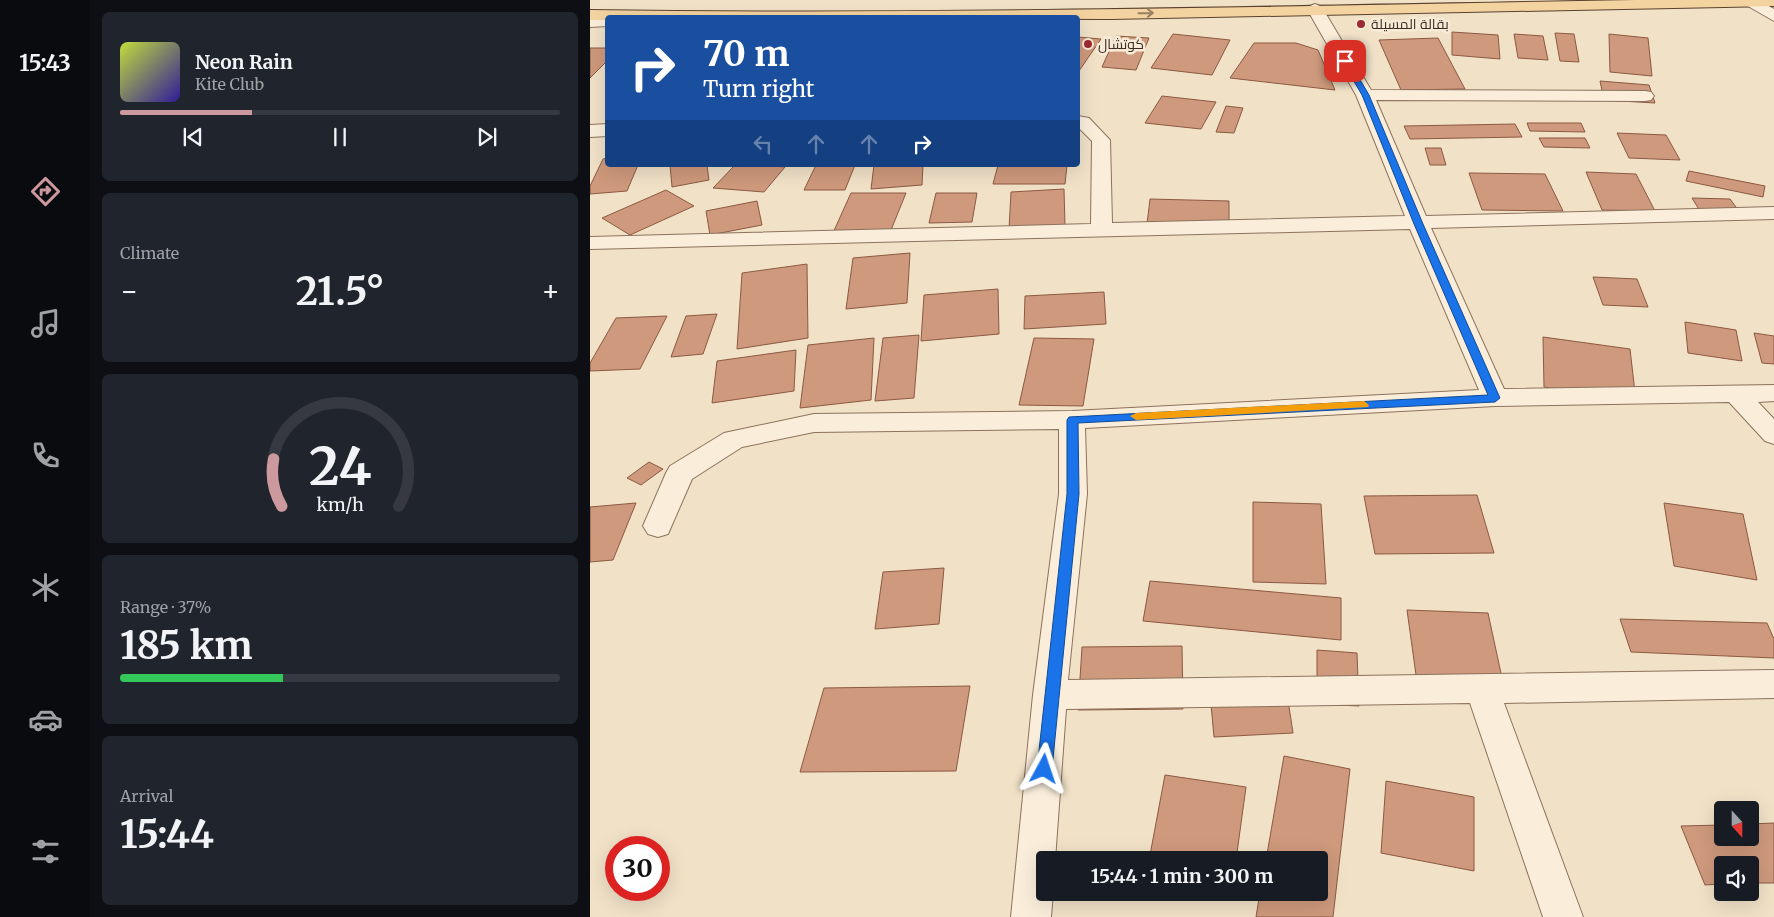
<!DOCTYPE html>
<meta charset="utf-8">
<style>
body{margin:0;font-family:Merriweather,Cairo,serif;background:#20242c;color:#f1f3f6;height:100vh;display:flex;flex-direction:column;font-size:19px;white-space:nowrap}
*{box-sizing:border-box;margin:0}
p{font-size:16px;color:#9ea1a6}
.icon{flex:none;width:28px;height:28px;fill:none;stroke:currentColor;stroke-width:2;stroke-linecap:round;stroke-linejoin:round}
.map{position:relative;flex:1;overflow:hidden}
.sheet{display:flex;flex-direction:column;gap:12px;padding:12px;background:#0d0f14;width:500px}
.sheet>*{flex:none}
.guide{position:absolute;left:15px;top:15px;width:475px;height:152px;border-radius:5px;box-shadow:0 5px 20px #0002;background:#1a4fa0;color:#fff;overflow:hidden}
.needle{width:32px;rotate:159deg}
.buttons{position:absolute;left:1124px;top:801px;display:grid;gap:10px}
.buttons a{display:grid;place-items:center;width:45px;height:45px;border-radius:5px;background:#171b24;box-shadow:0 5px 20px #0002;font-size:25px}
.speed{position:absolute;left:15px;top:836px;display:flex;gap:10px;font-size:25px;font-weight:700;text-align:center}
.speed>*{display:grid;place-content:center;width:65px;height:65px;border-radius:50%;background:#171b24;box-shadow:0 5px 20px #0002;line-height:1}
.speed .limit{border:8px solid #d22;background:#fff;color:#111}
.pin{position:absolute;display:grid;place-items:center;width:42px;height:42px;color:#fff;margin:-21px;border-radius:10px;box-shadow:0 2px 8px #0006}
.me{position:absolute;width:55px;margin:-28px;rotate:5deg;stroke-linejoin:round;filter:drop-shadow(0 0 4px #0008)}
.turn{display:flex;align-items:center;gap:18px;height:105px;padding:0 15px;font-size:22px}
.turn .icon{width:65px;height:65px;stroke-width:2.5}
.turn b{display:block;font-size:35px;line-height:42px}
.lanes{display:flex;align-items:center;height:48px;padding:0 15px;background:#0003;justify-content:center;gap:25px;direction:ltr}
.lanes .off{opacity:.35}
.big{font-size:38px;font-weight:700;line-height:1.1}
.sheet .card{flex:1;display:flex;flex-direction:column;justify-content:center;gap:8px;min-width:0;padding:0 18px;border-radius:8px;background:#20242c}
.sheet .dial{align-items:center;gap:0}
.dial svg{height:130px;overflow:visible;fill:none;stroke:#363941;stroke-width:7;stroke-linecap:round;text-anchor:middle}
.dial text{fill:#f1f3f6;stroke:none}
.song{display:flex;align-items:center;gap:15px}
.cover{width:60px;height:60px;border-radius:8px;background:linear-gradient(135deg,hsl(70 70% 55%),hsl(250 70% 35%))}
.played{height:5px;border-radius:2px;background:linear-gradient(90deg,#cb999e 30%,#363941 30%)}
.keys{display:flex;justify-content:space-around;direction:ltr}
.heat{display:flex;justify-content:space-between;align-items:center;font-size:28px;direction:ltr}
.charge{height:8px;border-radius:4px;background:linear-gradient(90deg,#34c759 37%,#363941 0)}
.trip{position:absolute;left:446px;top:851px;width:292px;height:50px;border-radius:5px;background:#171b24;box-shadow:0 5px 20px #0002;font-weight:700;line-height:50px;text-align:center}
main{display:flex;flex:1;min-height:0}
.dock{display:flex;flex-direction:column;width:90px;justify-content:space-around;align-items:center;background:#090b0e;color:#9ea1a6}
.dock .icon{width:35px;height:35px}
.dock .active{color:#cb999e}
.dock b{font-size:22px;color:#f1f3f6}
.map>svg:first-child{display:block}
</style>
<main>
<nav class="dock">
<b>15:43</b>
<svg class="icon active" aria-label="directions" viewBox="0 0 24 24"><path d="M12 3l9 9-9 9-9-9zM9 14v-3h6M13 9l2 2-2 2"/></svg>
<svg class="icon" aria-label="music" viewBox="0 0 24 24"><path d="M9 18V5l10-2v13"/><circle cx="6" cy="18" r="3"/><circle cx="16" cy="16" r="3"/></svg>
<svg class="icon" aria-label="phone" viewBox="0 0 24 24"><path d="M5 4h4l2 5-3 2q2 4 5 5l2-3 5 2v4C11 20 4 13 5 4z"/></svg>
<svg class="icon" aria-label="climate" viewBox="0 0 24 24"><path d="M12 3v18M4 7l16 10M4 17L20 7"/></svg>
<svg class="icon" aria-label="car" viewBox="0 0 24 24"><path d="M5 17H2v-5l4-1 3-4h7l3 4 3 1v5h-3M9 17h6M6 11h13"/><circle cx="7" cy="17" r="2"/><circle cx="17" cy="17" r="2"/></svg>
<svg class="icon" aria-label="filters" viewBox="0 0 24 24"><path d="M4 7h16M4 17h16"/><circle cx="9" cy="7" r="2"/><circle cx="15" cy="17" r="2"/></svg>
</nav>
<section class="sheet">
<div class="card">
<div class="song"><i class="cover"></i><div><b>Neon Rain</b><p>Kite Club</p></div></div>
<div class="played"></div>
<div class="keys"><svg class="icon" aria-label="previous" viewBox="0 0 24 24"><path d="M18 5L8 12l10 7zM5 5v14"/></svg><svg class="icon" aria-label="pause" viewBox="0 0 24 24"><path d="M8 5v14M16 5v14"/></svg><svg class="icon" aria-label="next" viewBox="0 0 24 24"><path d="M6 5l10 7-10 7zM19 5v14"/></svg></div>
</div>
<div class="card"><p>Climate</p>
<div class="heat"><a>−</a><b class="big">21.5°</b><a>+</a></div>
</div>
<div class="card dial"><svg viewBox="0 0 100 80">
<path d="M14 69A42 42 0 1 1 86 69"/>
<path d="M14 69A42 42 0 0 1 9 40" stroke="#cb999e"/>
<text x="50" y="56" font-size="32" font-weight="700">24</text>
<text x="50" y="72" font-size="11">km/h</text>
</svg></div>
<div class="card"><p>Range · 37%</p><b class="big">185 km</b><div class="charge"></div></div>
<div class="card"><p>Arrival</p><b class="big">15:44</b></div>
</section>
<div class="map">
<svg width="1184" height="917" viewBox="0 0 1184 917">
<rect width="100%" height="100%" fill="#f0e1c7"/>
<!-- building -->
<g fill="#ce997c" stroke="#8c5941">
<path d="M862,32l46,3 2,24 -48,-4z"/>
<path d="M965,33l19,1 5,28 -19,-1z"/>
<path d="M583,34l57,6 -18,35 -61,-7z"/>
<path d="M924,34l29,2 5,24 -30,-2z"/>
<path d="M1019,34l39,4 4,38 -42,-4z"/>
<path d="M526,36l33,2 -13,32 -34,-3z"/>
<path d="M488,37l23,2 -22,32h-1z"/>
<path d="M848,38l27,51 -64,1 -22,-50z"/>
<path d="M664,43h42l22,7 17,40 -105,-12z"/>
<path d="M0,48h18v12l-18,18z"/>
<path d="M1010,81l49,4 6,18 -51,-3z"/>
<path d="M572,96l54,6 -15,27 -56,-6z"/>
<path d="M636,106l17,2 -9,25 -18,-1z"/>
<path d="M937,123h54l4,9 -55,-1z"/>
<path d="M925,124l7,13 -112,2 -6,-13z"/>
<path d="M1027,133l49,2 14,25 -51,-2z"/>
<path d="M949,138h46l5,10 -46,-1z"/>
<path d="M835,148h16l5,17h-16z"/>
<path d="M18,158v7h30l-11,26 -37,3v-8l13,-27z"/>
<path d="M80,165h37l2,15 -37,7z"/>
<path d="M145,165h22l28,2 -21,25 -51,-4z"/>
<path d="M226,165h39l-10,25h-41z"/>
<path d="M284,165h49l-1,20 -51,4z"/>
<path d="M408,165h69l-2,19h-72z"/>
<path d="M1099,171l76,15 -2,11 -77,-16z"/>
<path d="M996,172l50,2 19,37 -53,-1z"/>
<path d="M879,173l76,1 18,37 -81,-1z"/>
<path d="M474,189l1,37 -56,3 2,-37z"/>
<path d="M76,190l28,16 -64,29 -28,-17z"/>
<path d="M261,193h55l-17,42h-57z"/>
<path d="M346,193h41l-5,29 -43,1z"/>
<path d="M1102,198l38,1 9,12h-39z"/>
<path d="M560,199l79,2v25l-82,-2z"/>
<path d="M167,201l5,24 -52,10 -4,-24z"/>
<path d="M320,253l-3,50 -61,6 7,-51z"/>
<path d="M217,264l1,74 -71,11 5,-76z"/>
<path d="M1003,277l44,2 11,28 -45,-2z"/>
<path d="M408,289l1,45 -78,7 3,-46z"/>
<path d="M514,292l2,32 -82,5 1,-33z"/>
<path d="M127,314l-14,40 -32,3 15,-41z"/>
<path d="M77,316l-27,53 -50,2v-8l26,-45z"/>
<path d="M1095,322l51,8 6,31 -54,-8z"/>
<path d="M1164,333l20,3v28l-12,-1z"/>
<path d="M329,335l-5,63 -39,3 8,-63z"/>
<path d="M953,337l87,12 6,52 -92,-14z"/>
<path d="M284,338l-3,62 -71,8 8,-63z"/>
<path d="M444,338l60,1 -11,67 -64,-1z"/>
<path d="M206,350l-2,41 -82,12 5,-42z"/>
<path d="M59,462l14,7 -22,16 -14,-7z"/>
<path d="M887,495l17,58 -119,1 -11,-58z"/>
<path d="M663,502l68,2 5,80 -73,-2z"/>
<path d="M46,503l-23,57 -23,2v-55z"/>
<path d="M1074,503l79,11 14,66 -83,-14z"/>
<path d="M354,568l-5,56 -64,5 8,-57z"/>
<path d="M560,581l191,17v42l-198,-19z"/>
<path d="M817,610l81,3 14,65 -86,-3z"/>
<path d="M1030,619l147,4 7,16v19l-143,-6z"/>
<path d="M592,646l1,63 -105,1 4,-63z"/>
<path d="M727,650l40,3 2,53 -42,-2z"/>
<path d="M695,680l8,53 -79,4 -5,-54z"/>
<path d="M380,686l-14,85 -156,1 24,-84z"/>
<path d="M694,756l66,13 -17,148h-77l4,-25h60v-32h-54z"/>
<path d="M575,775l81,12 -10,73h-53l-33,-5z"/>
<path d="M796,781l88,16v74l-93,-18z"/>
<path d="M1184,823v60h-24v-18h-28v19l-17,1 -24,-59 41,-1v13h28v-14z"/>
</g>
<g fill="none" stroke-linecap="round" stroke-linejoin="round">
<defs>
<g id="minor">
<path d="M1155,0h13l16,9v12l-28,-16 -2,-3z"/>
<path d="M725,4l5,2 3,3 48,81 274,1 6,1 3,4 -3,4 -6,1 -269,-1 50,116 348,-9v12l-343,9 73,161 270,-4v16l-16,1 16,17v25l-9,-3 -36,-39 -234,4 -410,22 2,66 -19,186 706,-10v28l-270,5 79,214h-40l-73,-214 -404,6 -11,151h-10v32h8l-2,25h-40l22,-222 26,-201v-65l-245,3 -72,15 -50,32 -24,55 -10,3 -10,-3 -5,-8 23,-53 4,-7 54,-33 90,-19 258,-3 407,-21 -69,-161 -820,20v-12l501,-13 1,-83 -14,-14v-11l11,2 21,22 2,83 293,-7 -49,-121 -49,-86 3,-3z"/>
<path d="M18,124v12l-18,1v-12z"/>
</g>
<path id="tertiary" d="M18,16l5,2h-5v8l-18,1v-10z"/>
<path id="primary" d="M1045,0h139v6l-663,13 -503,-1v2h-18v-10c348,5 697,-4 1045,-10z"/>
</defs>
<!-- minor casing -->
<use href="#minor" stroke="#8c725c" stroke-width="2"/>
<!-- tertiary casing -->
<use href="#tertiary" stroke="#8c725c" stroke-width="2"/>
<!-- primary casing -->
<use href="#primary" stroke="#5a4130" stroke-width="2"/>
<!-- minor -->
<use href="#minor" fill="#faeedb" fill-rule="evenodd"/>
<!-- tertiary -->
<use href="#tertiary" fill="#faeedb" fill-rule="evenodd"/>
<!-- primary -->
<use href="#primary" fill="#f3d39f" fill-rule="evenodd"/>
</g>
<!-- one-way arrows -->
<defs><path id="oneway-shaft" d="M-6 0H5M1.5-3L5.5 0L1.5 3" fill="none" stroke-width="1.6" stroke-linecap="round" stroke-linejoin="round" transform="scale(1.25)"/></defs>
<use stroke="#988060" href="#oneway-shaft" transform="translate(556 13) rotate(-1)"/>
<!-- route -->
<path fill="#1a73e8" stroke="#114b97" d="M753,59h5l21,36 54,129 77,174 -5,4 -417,21 1,71 -27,275 -3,5 -5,2 -5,-2 -2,-5 30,-275v-74l2,-3 419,-22 -74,-171 -52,-129 -20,-34z"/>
<!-- slow -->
<path fill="#f59e0b" d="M774,401l5,4 -1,2 -232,13 -6,-4 6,-3z"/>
<!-- markers -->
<g fill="#9d2a33" stroke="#f7ebd7" stroke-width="2">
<circle cx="771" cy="24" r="5"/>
<circle cx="498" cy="44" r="5"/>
</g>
<g text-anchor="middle" stroke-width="5" stroke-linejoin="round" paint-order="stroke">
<!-- far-poi labels -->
<g font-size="14" fill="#3c2c20" stroke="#f7ebd7" text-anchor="start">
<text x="781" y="29">بقالة المسيلة</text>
<text x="508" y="49">كوتشال</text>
</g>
</g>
</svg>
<div class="buttons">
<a><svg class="needle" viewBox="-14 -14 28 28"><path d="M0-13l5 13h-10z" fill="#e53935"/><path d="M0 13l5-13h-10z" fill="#9ea1a6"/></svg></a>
<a><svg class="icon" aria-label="sound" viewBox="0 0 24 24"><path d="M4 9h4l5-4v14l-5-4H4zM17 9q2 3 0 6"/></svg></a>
</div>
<div class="speed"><div class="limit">30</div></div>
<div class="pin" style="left:755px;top:61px;background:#d93025"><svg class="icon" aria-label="arrive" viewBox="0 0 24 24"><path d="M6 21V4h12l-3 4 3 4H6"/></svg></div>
<svg class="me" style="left:454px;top:769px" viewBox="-20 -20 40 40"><path d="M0-17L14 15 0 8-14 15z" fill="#1a73e8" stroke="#fff" stroke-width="4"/></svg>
<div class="trip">15:44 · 1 min · 300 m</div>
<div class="guide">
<div class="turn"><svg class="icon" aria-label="right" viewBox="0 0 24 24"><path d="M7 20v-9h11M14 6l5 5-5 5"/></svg><div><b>70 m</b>Turn right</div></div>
<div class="lanes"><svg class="icon off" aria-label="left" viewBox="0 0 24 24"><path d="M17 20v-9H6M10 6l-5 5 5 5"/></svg><svg class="icon off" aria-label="ahead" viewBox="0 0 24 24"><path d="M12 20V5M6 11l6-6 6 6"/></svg><svg class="icon off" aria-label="ahead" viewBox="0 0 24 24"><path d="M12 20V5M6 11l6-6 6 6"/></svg><svg class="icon" aria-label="right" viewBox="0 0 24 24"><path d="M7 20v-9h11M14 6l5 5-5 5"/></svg></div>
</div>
</div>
</main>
